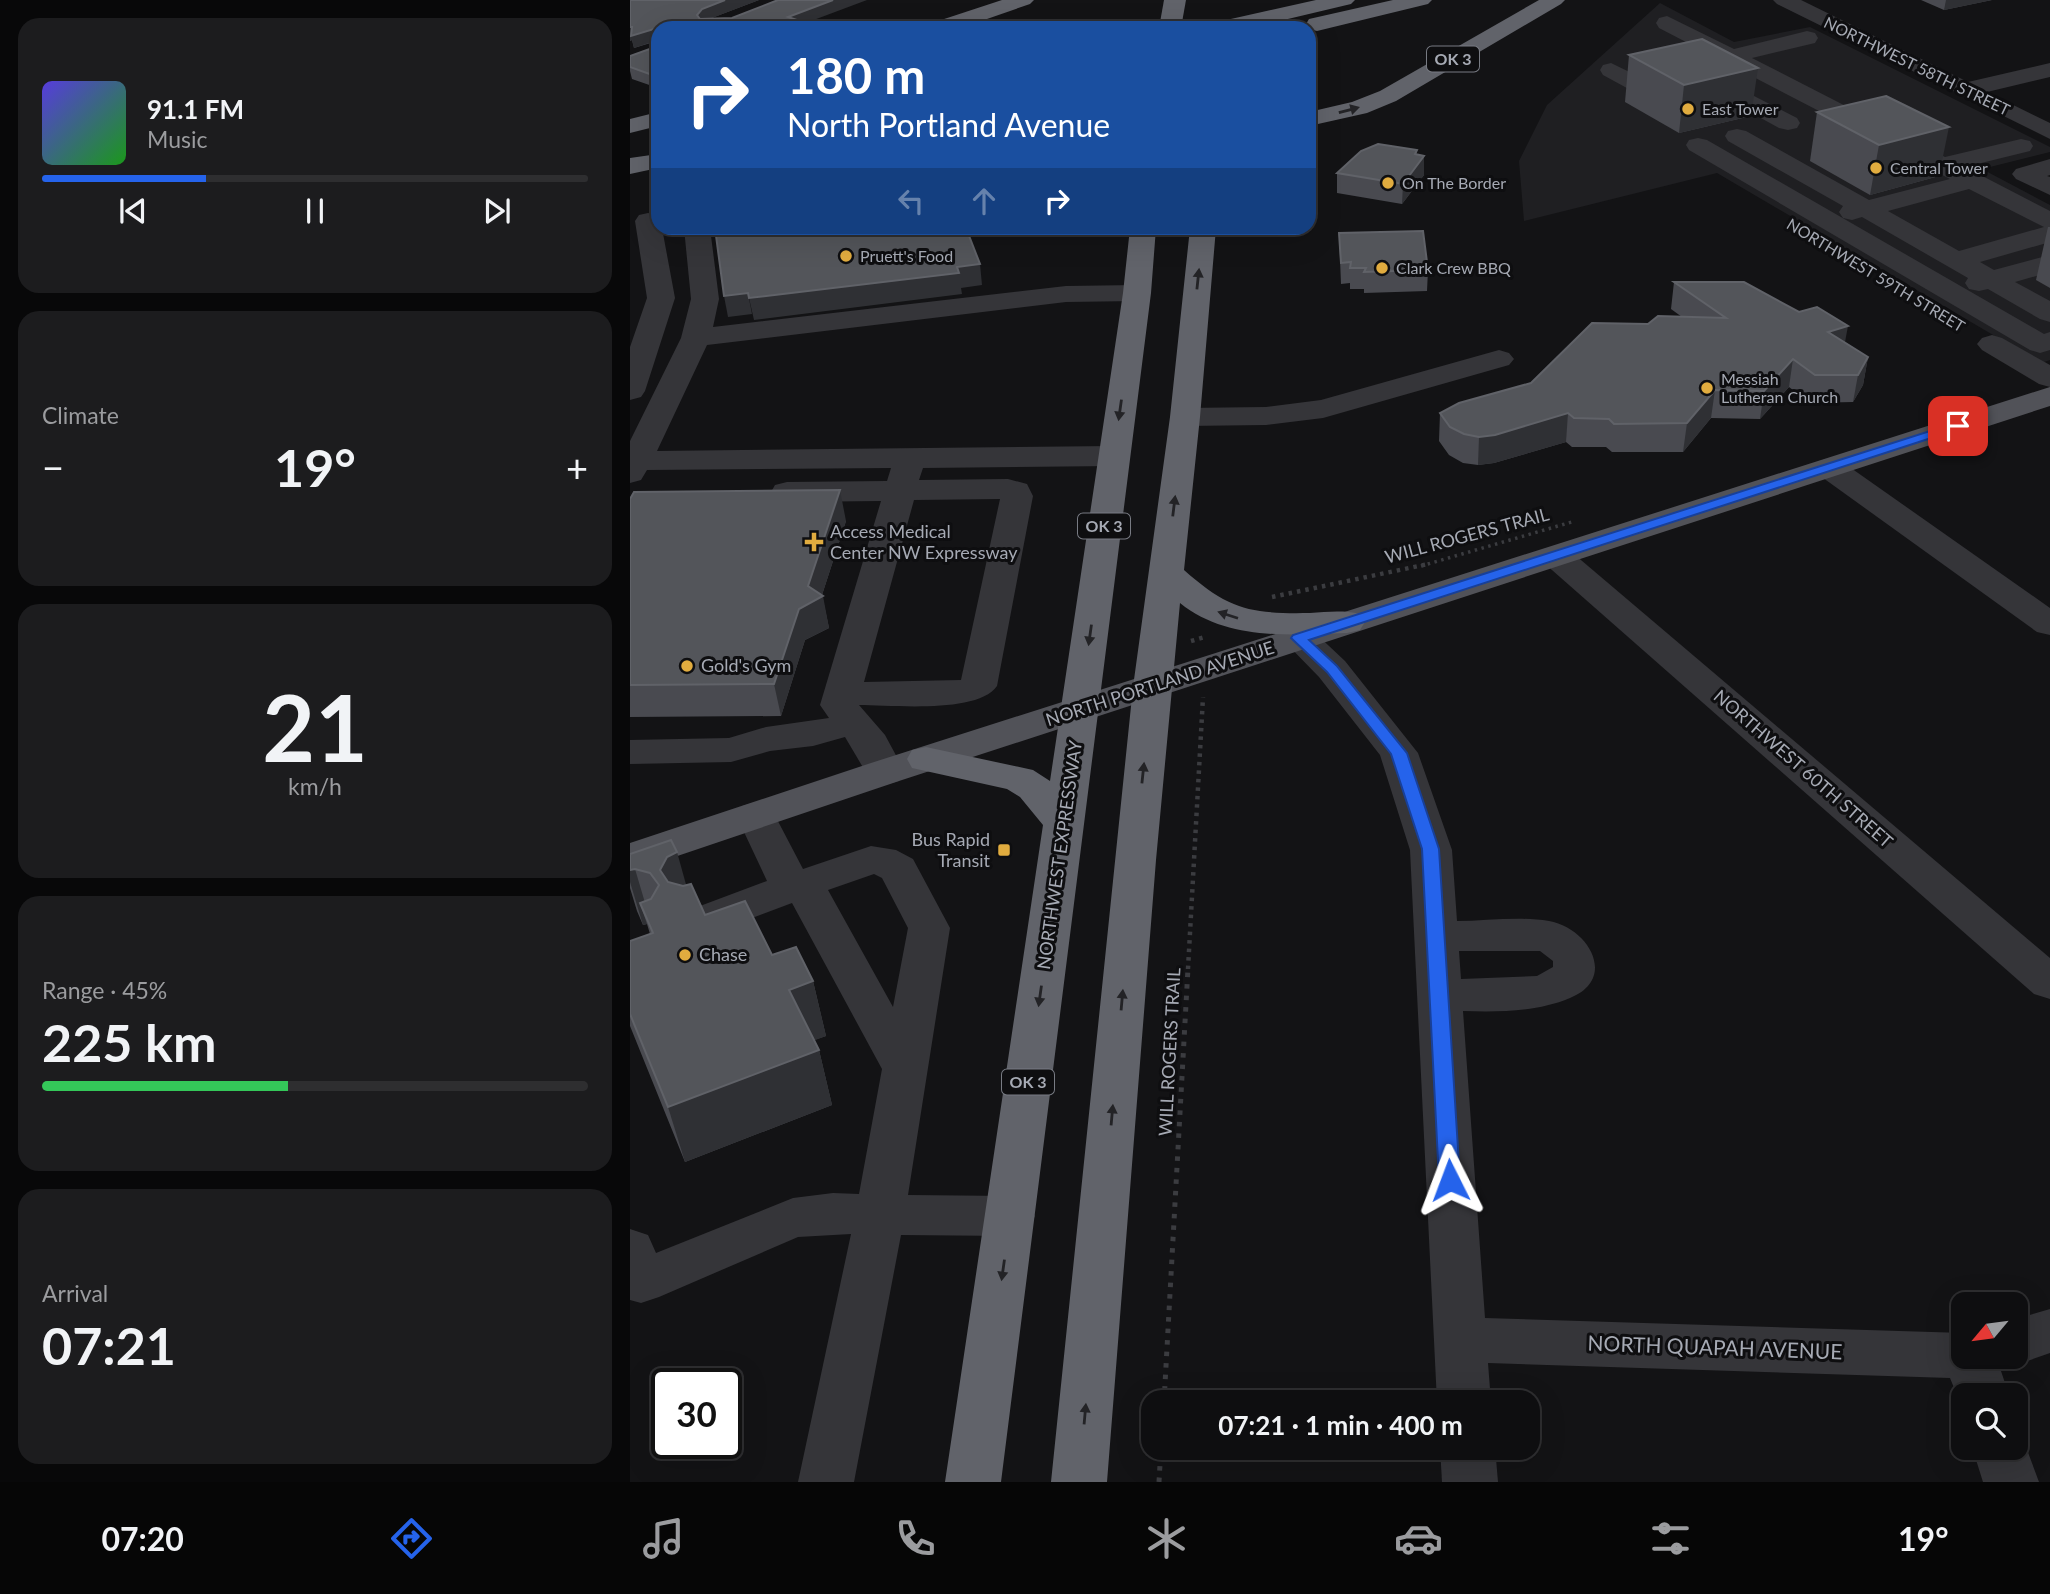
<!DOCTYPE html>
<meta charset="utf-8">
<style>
body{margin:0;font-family:Lato,sans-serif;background:#1c1c1e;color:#f1f3f6;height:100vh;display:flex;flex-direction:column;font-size:26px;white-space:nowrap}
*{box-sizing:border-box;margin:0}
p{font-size:23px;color:#9b9c9f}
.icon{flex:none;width:38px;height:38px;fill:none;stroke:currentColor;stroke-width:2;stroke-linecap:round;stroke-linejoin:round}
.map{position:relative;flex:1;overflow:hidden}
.side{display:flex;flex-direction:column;gap:18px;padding:18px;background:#080809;width:630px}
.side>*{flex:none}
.banner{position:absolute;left:21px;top:21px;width:665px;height:214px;border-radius:21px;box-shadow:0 7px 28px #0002,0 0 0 2px #2e2e30;background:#1a4fa0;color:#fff;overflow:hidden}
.needle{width:46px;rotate:241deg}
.controls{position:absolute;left:1321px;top:1292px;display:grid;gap:14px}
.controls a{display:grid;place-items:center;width:77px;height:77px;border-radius:14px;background:#0e0e10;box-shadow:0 7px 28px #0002,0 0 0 2px #2e2e30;font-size:35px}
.speed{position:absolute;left:21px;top:1368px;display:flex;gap:14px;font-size:35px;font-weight:700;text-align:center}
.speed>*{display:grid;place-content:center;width:91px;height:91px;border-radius:50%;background:#0e0e10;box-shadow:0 7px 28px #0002,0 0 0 2px #2e2e30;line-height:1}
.speed .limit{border:4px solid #111;border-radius:10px;background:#fff;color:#111}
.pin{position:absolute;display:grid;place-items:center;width:60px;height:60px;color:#fff;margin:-30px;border-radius:14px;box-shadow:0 4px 10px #0006}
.me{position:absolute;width:77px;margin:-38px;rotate:357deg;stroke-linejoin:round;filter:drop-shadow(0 0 5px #0008)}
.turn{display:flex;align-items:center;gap:24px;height:147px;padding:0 21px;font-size:32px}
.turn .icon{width:91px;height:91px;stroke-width:2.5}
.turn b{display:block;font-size:49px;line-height:60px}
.lanes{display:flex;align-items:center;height:66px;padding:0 21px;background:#0003;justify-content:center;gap:35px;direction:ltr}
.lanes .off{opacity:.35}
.big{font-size:52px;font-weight:700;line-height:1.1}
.side .tile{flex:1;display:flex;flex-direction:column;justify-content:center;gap:10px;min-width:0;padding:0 24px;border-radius:21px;background:#1c1c1e}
.side .dial{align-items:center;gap:0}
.dial b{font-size:91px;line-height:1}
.song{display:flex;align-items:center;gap:21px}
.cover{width:84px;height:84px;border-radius:10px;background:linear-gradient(135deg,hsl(250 70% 55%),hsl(120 70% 35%))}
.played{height:7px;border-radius:4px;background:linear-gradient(90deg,#2563eb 30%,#2e2e30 30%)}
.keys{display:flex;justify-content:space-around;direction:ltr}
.heat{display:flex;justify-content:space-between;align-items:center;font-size:38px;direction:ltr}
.charge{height:10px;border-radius:5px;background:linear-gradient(90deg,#34c759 45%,#2e2e30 0)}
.trip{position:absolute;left:511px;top:1390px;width:399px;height:70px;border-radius:21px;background:#0e0e10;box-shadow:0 7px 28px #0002,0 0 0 2px #2e2e30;font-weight:700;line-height:70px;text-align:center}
.tab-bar{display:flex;height:112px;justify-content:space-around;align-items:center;background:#060606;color:#9b9c9f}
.tab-bar .icon{width:49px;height:49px}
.tab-bar .on{color:#2563eb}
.tab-bar b{font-size:32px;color:#f1f3f6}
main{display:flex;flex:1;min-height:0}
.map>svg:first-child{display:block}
</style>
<main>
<section class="side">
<div class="tile">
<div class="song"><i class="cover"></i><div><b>91.1 FM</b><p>Music</p></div></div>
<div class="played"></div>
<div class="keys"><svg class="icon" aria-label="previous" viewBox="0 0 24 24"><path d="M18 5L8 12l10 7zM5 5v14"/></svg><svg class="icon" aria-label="pause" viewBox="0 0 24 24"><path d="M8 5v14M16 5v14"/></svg><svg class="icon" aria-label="next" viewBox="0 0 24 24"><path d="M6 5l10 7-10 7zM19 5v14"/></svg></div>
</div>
<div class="tile"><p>Climate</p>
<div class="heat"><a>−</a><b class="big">19°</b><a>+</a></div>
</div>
<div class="tile dial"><b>21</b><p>km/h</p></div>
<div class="tile"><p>Range · 45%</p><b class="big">225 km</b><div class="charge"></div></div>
<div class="tile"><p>Arrival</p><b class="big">07:21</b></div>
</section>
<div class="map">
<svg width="1420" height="1482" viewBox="0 0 1420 1482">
<rect width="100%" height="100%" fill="#131315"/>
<!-- built -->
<path fill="#1f1f22" d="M1030,3l74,39 76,-15 240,120v5l-68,17 68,36v155l-9,3 -324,-190 -193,48 -5,-60 28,-56z"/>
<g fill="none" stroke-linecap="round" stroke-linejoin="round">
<!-- path-far2 -->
<path stroke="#3b3c40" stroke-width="3.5" stroke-dasharray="2.5 4.5" stroke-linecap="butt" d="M791,566l154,-45"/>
<!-- path-far1 -->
<g stroke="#3b3c40" stroke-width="4.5" stroke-dasharray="3.5 5" stroke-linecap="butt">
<path d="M642,597l156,-33"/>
<path d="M561,641l14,-4"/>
<path d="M558,969l15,-272"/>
</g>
<!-- path -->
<g stroke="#3b3c40" stroke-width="5" stroke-dasharray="4.5 7" stroke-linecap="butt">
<path d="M534,1402l24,-434"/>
<path d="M529,1482l2,-35"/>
</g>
<!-- minor -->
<g fill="#353539" fill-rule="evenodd">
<path d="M1143,0h28l167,82 82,-19v14l-63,15 63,31v16l-273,-135z"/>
<path d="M1037,16l67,33 73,-18 8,2 3,5 -3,5 -63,15 193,99 76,-18 9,2 3,5 -3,5 -65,16 85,44v31l-70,20 14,8 56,-15v17l-35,10 35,19v21l-10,-3 -52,-30 -9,2 -10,-2 -4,-6 3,-5 -106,-61 -10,3 -9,-2 -4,-6 4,-6 -115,-65 -3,-5 3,-5 9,-2 9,2 123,69 81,-21 -291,-151 -3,-5 3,-5zM1339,189l75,38 -85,24 -71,-40z"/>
<path d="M981,63l41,20 4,5 -4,5h-16l-33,-18 -3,-5 3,-5z"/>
<path d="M1077,72l90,46 3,5 -3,5 -9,2 -9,-2 -80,-44 -4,-5 4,-5z"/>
<path d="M1068,138l9,2 337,194 6,-2v18l-10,3 -10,-3 -341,-200 -3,-5 3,-5z"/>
<path d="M1420,159v16l-3,1 3,1v18l-34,-16 -4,-5 4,-5z"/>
<path d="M18,213l9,2 1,13h4l13,70 -30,93 -4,6 -11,3v-53l17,-49 -12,-77 4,-6z"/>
<path d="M54,228h26l9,71 -6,28 353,-41 71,-1 10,2 4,6 -4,6 -10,2 -71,1 -359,43 -50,106 456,-5 11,3 5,7 -5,7 -11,3 -190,2 -4,12 89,-1 19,5 6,12 -36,190c-19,28 -105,19 -138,19l26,30 20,37 -6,9 -14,4 -14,-4 -26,-44 -32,9 -43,5 -39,11 -101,2v-24l99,-2 37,-11 63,-9 -9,-13 61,-204 -94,1 -12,-3 -4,-7 4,-7 12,-3 100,-1 4,-13 -244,2 -6,10 -11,3v-42l51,-103 10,-39zM370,499l-39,181 -97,2 50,-182z"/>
<path d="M1362,335l10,3 48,27v22l-11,-3 -57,-34 -5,-6 5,-6z"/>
<path d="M869,350l10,3 5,6 -5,6 -186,53 -57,7 -81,1 -11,-2 -4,-7 4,-7 11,-2 81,-1 55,-7z"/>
<path d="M1200,458l11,3 209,147v27l-13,-3 -218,-157 -5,-7 5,-7z"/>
<path d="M926,546l12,3 482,409v41l-16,-5 -490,-431 -5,-7 5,-7z"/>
<path d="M669,627l13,3 33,31 73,92 34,97 5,71c29,0 63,-5 92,0 40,7 69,58 21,77 -33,14 -71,14 -107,13l22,307 479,15v23h52v-37l34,-10v44l-34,12 -19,-6 12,36h-45v17l-14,-34 -462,-15 3,39h-54l-27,-552 -30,-95 -61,-78 -38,-39 5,-8zM829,951h81l13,10v6l-16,9 -76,3z"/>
<path d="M126,802l14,4 33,63 68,-23 25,4 17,9 37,69 -42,267 102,1 18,6 7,14 -7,14 -18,6 -109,-1 -47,247h-56l53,-248 -53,3 -139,60 -18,6 -11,-3v-71l18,6 8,18 137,-55 40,-5 26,1 23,-125 -90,-166 -93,35 -15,-4 -6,-11 6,-11 83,-31 -31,-66 6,-9zM244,874l8,4 26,50 -15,79 -65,-117z"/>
<path d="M1386,1429l10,18 13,35h-56l-11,-35h44z"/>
<path d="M810,1447h55l3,35h-56z"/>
</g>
<!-- major -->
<path fill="#515258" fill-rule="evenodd" d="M1420,387v19l-1151,375 -269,91v-29l241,-80z"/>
<!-- highway -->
<g fill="#61636a" fill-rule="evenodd">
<path d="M372,0h32l-4,4 -69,24h-32l3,-5z"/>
<path d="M534,0h22l-5,28h-22z"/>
<path d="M686,0h39l-4,4 -101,24h-40l3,-5z"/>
<path d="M763,0h39l-4,4 -111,27 -8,-2 -3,-5 3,-5z"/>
<path d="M909,0h26l-4,4 -165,97 -29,12 -58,13v-14l43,-10 28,-11z"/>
<path d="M28,112v14l-28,7v-14z"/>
<path d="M28,154v14l-28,6v-16z"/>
<path d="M500,228h26l-5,65 -150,1189h-56l98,-657 -23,-28 -13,-8 -95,-21 -5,-9 5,-9 14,-3 107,23 17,11 73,-488z"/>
<path d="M560,228h26l-16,189 -16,153c45,40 67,44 126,43 17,-1 33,-3 50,1l5,8 -5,8 -13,3c-56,2 -120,8 -167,-30l-24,257 -49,622h-56l82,-795 37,-270z"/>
</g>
</g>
<!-- wall -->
<g fill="#494a50">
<path d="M0,0h129l-50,19 86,8 1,1h-138v60l-26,-9 -2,-8v-15l28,-10 -1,-5 -23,7 -2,-8 -2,1z"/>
<path d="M1291,0h71l-48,10z"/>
<path d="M999,55l122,61 -72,17 -54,-31z"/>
<path d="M1187,112l122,64 -69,19 -60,-34z"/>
<path d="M787,155l7,1v19l-22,29 -65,-11v-20z"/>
<path d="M1418,227h2v61l-14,-8z"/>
<path d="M709,233l89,37 -1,21 -63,2v-4h-14v-6l-9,1z"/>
<path d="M1044,282l171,60 23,15 -5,28 -10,17 -43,1 -21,-16 -29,32 -49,-1 -28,34h-71l-6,-5h-34l-6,-5 -72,21 -16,2 -15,-2 -14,-8 -10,-14 1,-28 91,-30 117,-59 34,-7 -11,-8z"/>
<path d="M0,499l216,22 -24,74 7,33 -24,12 -24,76 -151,1z"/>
<path d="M0,854l56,32 19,29 108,66 13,55 -12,4 5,10 13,55 -147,57 -55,-136v-85l20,-7 -3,-10 -4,1 -6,-14 -7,-23z"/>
</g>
<!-- shaded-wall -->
<g fill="#2f3034">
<path d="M95,0h34l-55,21 -4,6 -3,-12 5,-6z"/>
<path d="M203,0h34l-72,27 1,1h-23l15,-11z"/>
<path d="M1316,0h46l-48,10z"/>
<path d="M0,27l27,1 1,12 -24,8 -2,-8 -2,1z"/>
<path d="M1128,68l-7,48 -72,17 5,-48z"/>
<path d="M1319,127l-10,49 -69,19 9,-50z"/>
<path d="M787,150v15l7,-9v19l-22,29 1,-20z"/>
<path d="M350,264l2,21 -21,3 1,6 -208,26 -5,-22z"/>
<path d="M118,293l4,21 -24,3 -4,-21z"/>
<path d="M1218,326l-5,27 -15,-21z"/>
<path d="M1238,357l-5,28 -10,17 5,-27z"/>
<path d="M1163,359l-4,28 -29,32 4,-28z"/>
<path d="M1085,390l-4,28 -28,34 4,-29z"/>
<path d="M938,413l-2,29 -72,21 -16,2 1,-28z"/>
<path d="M210,490l6,31 -25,77 2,-2 6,32 -24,12 -24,76 -7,-32 25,-75 9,-23z"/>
<path d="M47,852l15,54 -10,5 -22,-41 7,-13z"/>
<path d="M5,869l16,54 -11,-20 7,21 -4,1 -13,-43v-12z"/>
<path d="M183,981l13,55 -24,9 -13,-55z"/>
<path d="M189,1050l13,55 -147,57 -17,-55z"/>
</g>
<!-- building -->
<g fill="#53555a" stroke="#606268" stroke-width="2">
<path d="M0,0h95l-23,9 -5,6 3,4 32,-1 46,-18h55l-45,17 6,2 -17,6 3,1 -7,2h-115v49l-28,-10v-11l28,-10 -1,-18 -26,8 1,-9h-2z"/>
<path d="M1072,39l56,29 -74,17 -55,-30z"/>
<path d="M1256,96l63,31 -70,18 -62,-33z"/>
<path d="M748,144l39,6 -2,4 9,2 -21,28 -66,-11 24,-22z"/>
<path d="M85,228h251l14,36 -23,3 2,6 -210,25 -1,-5 -24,3z"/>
<path d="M793,231l5,39 -64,2 2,-4h-16l1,-6 -10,1 -2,-30z"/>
<path d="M1044,282h70l55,30 18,-5 31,19 -20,6 40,25 -10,18h-43l-22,-16 -29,32 -49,-1 -28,33 -73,1 -5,-5 -35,-1 -6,-5 -73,22 -16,2 -15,-3 -14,-7 -10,-14 19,-10 72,-20 61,-60 56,1 10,-8 68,2z"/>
<path d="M210,490l-32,96 15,10 -24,13 -25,75 -144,1v-186l4,-7z"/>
<path d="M41,840l6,12 -10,5 -7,13 8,12 15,4 8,-2 14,31 40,-14 27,54 24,-8 17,34 -24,9 30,60 -151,57 -38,-93v-73l23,-8 -13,-30 11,-4 8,-14 -9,-12 -15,-4 -5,1v-16z"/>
</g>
<!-- one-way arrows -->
<defs><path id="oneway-solid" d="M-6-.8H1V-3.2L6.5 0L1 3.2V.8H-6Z" transform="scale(1.75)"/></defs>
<g fill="#232326">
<use href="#oneway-solid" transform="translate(719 110) rotate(-15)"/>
<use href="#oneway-solid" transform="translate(568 279) rotate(-84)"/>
<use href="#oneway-solid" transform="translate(490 410) rotate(98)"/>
<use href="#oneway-solid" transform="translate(544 506) rotate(-83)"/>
<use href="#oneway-solid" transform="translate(598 615) rotate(-162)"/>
<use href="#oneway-solid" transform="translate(460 635) rotate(98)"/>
<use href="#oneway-solid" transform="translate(513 773) rotate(-84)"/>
<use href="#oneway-solid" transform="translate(410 996) rotate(98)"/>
<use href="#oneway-solid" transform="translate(492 1000) rotate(-85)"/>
<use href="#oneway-solid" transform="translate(482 1115) rotate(-85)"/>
<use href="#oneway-solid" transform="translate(373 1270) rotate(98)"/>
<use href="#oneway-solid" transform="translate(455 1414) rotate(-85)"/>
</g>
<!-- route -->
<path fill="#2563eb" stroke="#184099" stroke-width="2" d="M1328,422l6,4 -2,2 -653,212 28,26 70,87 32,96 21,331 -3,6 -7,2 -8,-2 -3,-6 -17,-331 -31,-95 -64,-82 -36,-34 2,-3z"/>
<!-- markers -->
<g fill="#e1ac3f" stroke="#0e0e10" stroke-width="2.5">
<circle cx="1058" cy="109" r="7"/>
<circle cx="1246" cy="168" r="7"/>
<circle cx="758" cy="183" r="7"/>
<circle cx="216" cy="256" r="7"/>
<circle cx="752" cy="268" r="7"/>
<circle cx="1077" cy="388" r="7"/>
<path d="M180.5 531.5h7v7h7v7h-7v7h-7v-7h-7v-7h7z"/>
<circle cx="57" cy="666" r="7"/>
<rect x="367" y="843" width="14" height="14" rx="3.5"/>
<circle cx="55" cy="955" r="7"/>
</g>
<g text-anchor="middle" stroke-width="6" stroke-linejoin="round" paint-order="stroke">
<!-- shield labels -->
<g fill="#0e0e10" stroke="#787b83" stroke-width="2">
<rect x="797" y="46.5" width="52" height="25" rx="5"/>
<rect x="448" y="513.5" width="52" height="25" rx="5"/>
<rect x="372" y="1069.5" width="52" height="25" rx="5"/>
</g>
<g font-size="16" font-weight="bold" fill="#a6aab4">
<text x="823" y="65">OK 3</text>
<text x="474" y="532">OK 3</text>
<text x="398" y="1088">OK 3</text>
</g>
<!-- far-street labels -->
<g font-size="16" fill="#a6aab4" stroke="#0e0e10">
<text transform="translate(1287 66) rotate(26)" y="6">NORTHWEST 58TH STREET</text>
<text transform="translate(1246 275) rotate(31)" y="6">NORTHWEST 59TH STREET</text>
</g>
<!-- far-poi labels -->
<g font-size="16" fill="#a6aab4" stroke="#0e0e10" text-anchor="start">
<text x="1072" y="115">East Tower</text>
<text x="1260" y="174">Central Tower</text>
<text x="772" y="189">On The Border</text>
<text x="230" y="262">Pruett's Food</text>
<text x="766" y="274">Clark Crew BBQ</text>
<text x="1091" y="385">Messiah<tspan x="1091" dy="18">Lutheran Church</tspan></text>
</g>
<!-- poi labels -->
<g font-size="18" fill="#a6aab4" stroke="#0e0e10" text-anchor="start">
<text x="200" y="538">Access Medical<tspan x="200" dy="21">Center NW Expressway</tspan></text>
<text x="71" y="672">Gold's Gym</text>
<text x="360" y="846" text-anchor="end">Bus Rapid<tspan x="360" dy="21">Transit</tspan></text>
<text x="69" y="961">Chase</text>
</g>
<!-- street labels -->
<g font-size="18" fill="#a6aab4" stroke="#0e0e10">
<text transform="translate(837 536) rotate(-15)" y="6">WILL ROGERS TRAIL</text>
<text transform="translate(530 684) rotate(-18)" y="6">NORTH PORTLAND AVENUE</text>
<text transform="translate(1173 769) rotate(41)" y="6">NORTHWEST 60TH STREET</text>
<text transform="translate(430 855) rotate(-82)" y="6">NORTHWEST EXPRESSWAY</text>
<text transform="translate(540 1052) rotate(-87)" y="6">WILL ROGERS TRAIL</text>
</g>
<!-- near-street labels -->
<g font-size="21" fill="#a6aab4" stroke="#0e0e10">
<text transform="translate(1085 1348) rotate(2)" y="7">NORTH QUAPAH AVENUE</text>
</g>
</g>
</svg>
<div class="controls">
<a><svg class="needle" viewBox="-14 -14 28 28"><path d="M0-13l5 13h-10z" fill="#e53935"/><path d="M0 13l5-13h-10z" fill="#9b9c9f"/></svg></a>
<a><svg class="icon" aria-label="search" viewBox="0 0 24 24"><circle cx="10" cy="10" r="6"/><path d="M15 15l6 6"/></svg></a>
</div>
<div class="speed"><div class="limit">30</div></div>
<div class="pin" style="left:1328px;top:426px;background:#d93025"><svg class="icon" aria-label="arrive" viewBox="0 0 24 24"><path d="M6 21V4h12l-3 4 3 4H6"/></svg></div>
<svg class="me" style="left:820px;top:1180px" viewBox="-20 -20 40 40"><path d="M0-17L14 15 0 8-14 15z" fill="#2563eb" stroke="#fff" stroke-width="4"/></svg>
<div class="trip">07:21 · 1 min · 400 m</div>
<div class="banner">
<div class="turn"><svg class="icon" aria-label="right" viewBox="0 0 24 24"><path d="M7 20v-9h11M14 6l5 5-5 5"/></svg><div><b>180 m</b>North Portland Avenue</div></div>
<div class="lanes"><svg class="icon off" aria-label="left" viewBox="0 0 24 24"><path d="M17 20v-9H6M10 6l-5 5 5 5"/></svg><svg class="icon off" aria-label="ahead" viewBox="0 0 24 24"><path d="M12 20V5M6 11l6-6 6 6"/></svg><svg class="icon" aria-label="right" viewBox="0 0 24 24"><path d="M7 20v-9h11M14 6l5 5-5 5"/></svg></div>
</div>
</div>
</main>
<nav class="tab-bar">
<b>07:20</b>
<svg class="icon on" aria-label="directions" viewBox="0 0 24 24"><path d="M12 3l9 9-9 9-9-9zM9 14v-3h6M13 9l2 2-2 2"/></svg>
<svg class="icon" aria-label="music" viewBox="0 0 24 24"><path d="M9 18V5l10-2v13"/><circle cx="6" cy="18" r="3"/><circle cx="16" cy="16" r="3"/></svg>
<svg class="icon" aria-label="phone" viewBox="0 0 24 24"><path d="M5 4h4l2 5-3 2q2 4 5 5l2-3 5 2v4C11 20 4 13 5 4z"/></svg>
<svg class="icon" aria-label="climate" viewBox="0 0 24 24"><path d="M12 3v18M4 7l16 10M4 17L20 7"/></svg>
<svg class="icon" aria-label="car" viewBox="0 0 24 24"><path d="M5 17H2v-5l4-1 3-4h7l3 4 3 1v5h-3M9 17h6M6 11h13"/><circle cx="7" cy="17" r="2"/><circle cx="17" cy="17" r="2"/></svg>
<svg class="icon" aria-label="filters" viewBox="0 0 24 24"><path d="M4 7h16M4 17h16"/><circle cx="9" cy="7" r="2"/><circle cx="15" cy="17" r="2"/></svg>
<b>19°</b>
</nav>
